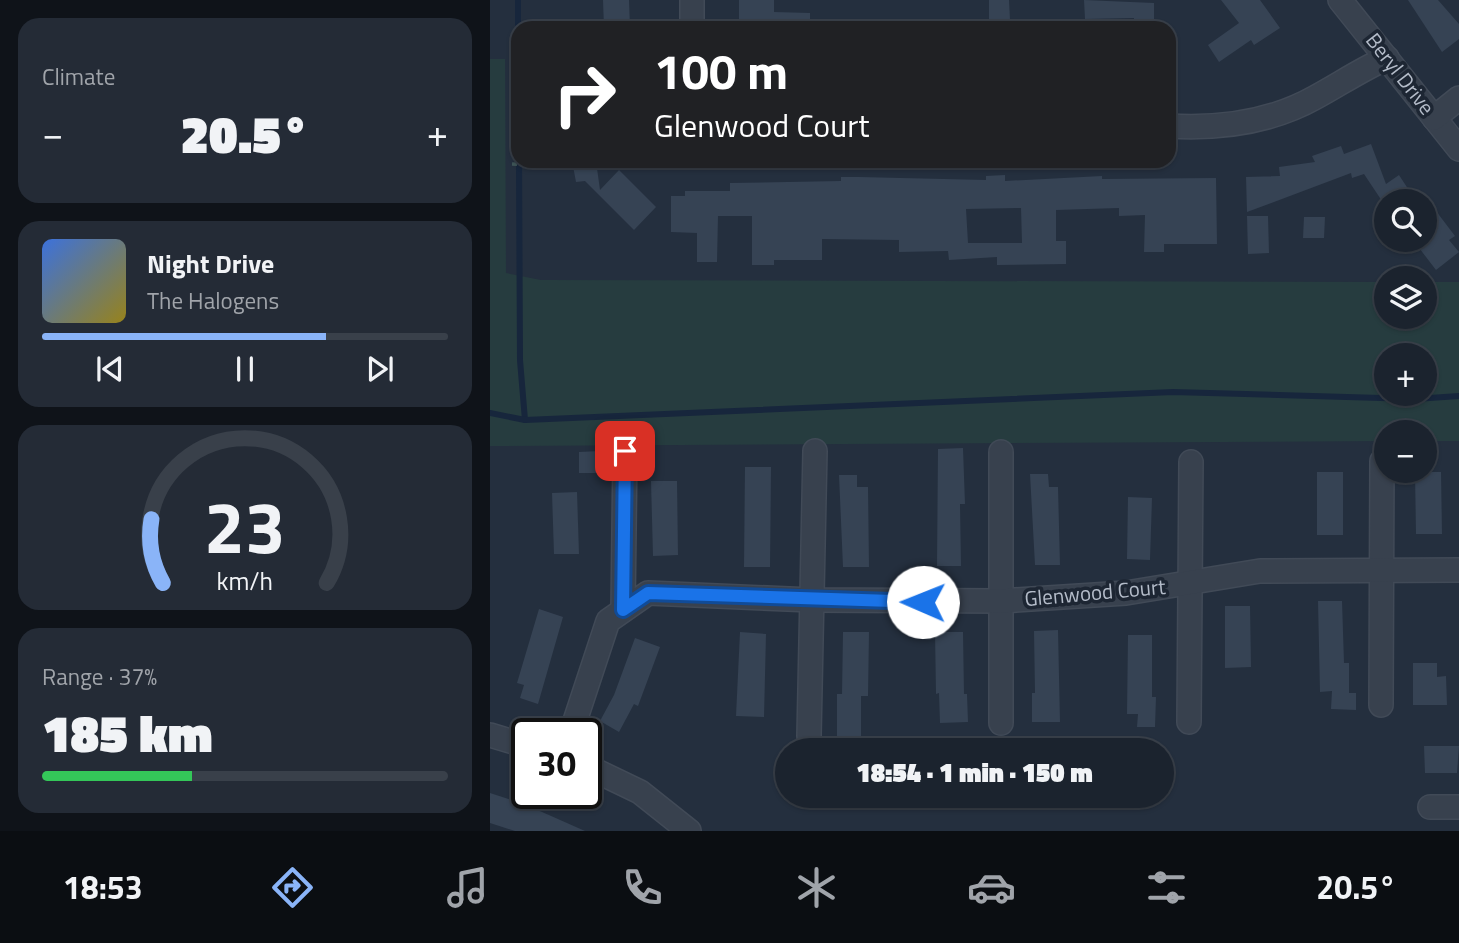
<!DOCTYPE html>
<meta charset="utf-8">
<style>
body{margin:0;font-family:"Titillium Web",sans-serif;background:#242b36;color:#f1f3f6;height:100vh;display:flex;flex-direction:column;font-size:26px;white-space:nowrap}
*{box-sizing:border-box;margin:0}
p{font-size:23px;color:#a0a4aa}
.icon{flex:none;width:38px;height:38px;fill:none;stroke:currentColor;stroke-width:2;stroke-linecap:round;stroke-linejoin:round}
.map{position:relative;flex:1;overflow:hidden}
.drawer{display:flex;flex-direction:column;gap:18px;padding:18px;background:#0f1319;width:490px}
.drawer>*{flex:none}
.banner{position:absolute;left:21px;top:21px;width:665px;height:147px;border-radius:21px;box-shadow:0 2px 5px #0004,0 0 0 2px #39404a;background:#202124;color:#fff;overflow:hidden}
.fabs{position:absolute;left:884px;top:189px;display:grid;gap:14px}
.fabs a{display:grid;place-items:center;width:63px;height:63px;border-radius:50%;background:#1b232e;box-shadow:0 2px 5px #0004,0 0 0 2px #39404a;font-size:35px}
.speed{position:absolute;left:21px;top:718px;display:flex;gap:14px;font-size:35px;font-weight:700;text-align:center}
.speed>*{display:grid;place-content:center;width:91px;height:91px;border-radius:50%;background:#1b232e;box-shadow:0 2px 5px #0004,0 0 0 2px #39404a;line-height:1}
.speed .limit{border:4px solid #111;border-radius:10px;background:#fff;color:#111}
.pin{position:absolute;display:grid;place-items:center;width:60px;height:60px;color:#fff;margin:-30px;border-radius:14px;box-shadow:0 4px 10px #0006}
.me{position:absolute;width:77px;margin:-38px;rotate:271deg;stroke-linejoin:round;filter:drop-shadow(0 0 5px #0008)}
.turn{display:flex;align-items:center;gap:24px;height:147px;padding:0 28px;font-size:32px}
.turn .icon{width:91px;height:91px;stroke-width:2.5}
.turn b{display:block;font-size:49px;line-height:60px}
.big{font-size:52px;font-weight:800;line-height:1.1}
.drawer .card{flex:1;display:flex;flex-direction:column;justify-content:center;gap:10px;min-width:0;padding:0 24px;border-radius:21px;background:#242b36}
.drawer .dial{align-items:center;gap:0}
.dial svg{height:182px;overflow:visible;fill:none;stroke:#39404a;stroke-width:7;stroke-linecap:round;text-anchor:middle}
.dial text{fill:#f1f3f6;stroke:none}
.song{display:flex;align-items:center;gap:21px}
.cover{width:84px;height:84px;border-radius:10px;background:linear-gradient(135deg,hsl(220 70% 55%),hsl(50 70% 35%))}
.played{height:7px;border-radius:4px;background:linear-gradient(90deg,#8ab4f8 70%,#39404a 70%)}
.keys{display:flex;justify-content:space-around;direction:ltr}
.heat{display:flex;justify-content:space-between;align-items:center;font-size:38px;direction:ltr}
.charge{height:10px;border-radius:5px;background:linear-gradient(90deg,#34c759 37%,#39404a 0)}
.trip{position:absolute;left:285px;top:738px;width:399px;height:70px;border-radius:35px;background:#1b232e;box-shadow:0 2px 5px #0004,0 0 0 2px #39404a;font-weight:800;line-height:70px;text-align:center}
.dock{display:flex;height:112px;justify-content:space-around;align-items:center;background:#0b0e12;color:#a0a4aa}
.dock .icon{width:49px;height:49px}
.dock .active{color:#8ab4f8}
.dock b{font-size:32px;color:#f1f3f6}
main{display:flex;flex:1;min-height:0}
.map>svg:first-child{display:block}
</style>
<main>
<section class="drawer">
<div class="card"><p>Climate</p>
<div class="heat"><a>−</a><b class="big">20.5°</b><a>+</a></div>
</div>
<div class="card">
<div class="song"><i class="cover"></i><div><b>Night Drive</b><p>The Halogens</p></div></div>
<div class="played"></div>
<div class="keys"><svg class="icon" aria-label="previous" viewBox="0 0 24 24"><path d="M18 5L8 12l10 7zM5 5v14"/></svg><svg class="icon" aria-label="pause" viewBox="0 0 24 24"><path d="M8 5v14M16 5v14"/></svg><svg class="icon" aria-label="next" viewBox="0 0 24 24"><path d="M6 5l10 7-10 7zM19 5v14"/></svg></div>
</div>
<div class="card dial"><svg viewBox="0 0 100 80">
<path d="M14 69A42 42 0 1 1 86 69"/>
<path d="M14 69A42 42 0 0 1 9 41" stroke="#8ab4f8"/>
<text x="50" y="56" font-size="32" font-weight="700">23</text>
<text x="50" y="72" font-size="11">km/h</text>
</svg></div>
<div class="card"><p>Range · 37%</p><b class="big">185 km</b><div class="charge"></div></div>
</section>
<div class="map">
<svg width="969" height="831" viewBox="0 0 969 831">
<rect width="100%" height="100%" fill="#242f3e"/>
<!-- green -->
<path fill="#263c3f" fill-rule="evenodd" d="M0,59h15l1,214 35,7 845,2v35h38l1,-35h34v159h-34l-1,-9h-38v9l-896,5zM896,355h38v39h-38z"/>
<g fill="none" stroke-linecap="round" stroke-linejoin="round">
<!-- stream -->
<g stroke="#17263c" stroke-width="6">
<path d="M28,0v28"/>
<path d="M29,161l1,199 5,60"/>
<path d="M0,413l35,7 648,-28 242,7 44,-3"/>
</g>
</g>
<!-- building -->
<g fill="#364354" fill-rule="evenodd">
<path d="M113,0h26l1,28h-26z"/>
<path d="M249,0h35v12l36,1v15h-71z"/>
<path d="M499,0h20l1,20h-21z"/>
<path d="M594,0l70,3v24h-20v-9l-49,1z"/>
<path d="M731,0h39l20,28 -26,17 -3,-5 -32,22 -11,-17 31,-22z"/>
<path d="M918,0h30l21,24v15l-17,13z"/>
<path d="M881,144l15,40 13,-9 17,26h-30v6l-22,-33 -12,4 -1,-5 -104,39 -1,-35 34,-1 -1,-9 36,-5 -3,-6 29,-10 3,8z"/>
<path d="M82,161h24l4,29 19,-20 37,37 -22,23 -49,-49 -9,1z"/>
<path d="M515,175v6l97,-5v3l114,-1 1,66h-53v8h-20l1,-37 -26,1v-8l-63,2v31h10v23l-69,1v-8l-48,3 -1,-9 -49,1v-12l-77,-1v21h-48v5h-22v-49h-34l-1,46h-20v-29l-26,-1v-36h14v-5h45v-8l111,-2v-4h18l127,3v-4zM531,208l1,35h-54l-2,-34z"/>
<path d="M946,211l19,25 -6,4 10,12 -23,18 -23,-30h11v-20z"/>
<path d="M757,216h21l1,37 -21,1z"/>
<path d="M814,217h21l-1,21h-21z"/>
<path d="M473,448l2,56h-5l1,62h-24l1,-117z"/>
<path d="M110,451l1,22h-22v-21z"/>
<path d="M255,467h26l-1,100h-26z"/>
<rect x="827" y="472" width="26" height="63"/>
<path d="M925,472h26l1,62h-26z"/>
<path d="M540,474h18l1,13h9l2,78h-25z"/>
<path d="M349,475h18v12h11l1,80h-26z"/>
<path d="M161,481h26l1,74 -25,1z"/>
<path d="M87,492l2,62h-25l-2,-61z"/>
<path d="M638,497l24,1 -2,62 -23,-1z"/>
<path d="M828,601h24l2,62h5v30h7v17l-25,-1 1,-18 -12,1z"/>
<path d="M735,606h25l1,61 -26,1z"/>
<path d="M49,609l24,8 -25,87 -18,-6 4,-13 -7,-2z"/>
<path d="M568,630l2,92h-28v-29h3l-1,-62z"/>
<path d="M250,632l26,2 -2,83 -28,-1z"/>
<path d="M353,632h26l-1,64h-7v53h-24v-55h5z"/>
<path d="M445,632h28l1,62h3l1,28 -28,1 -1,-30 -3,1z"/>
<path d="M638,635h24v62h4l-1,30h-18l1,-13h-11z"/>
<path d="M145,638l25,9 -22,59 -4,-2 -15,28 -19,-11 14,-26z"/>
<path d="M923,663h24v14l9,-1 1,29h-34z"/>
<path d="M934,746h35l-2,27h-32z"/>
<path d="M0,793l34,11 61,27h-70l-25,-8z"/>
</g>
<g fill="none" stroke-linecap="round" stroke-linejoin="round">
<defs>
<g id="minor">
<path d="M850,0l119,149"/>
<path d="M202,28v-28"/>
<path d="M944,118l25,-20"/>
<path d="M679,126c51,3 101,-3 147,-29 24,-13 46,-28 71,-39"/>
<path d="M511,452v271"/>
<path d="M133,610l2,-159"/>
<path d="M891,705l1,-244"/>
<path d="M699,722l2,-260"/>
<path d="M81,733l37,-112 40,-28 164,7 188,1 126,-8 134,-22 199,-1"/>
<path d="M0,735l37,11"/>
<path d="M319,736l6,-285"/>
<path d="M96,766l54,26 49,39"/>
<path d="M940,807h29"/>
</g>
</defs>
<!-- minor casing -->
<use href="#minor" stroke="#414a57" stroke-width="26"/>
<!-- path -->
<path stroke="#3f5557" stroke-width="3.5" stroke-dasharray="5 5" stroke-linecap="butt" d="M22,164l17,1"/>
<!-- minor -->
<use href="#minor" stroke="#38414e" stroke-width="23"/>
</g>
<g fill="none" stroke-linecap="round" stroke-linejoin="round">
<defs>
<path id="route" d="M135,451l-2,159 25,-17 275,9"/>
</defs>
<!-- route casing -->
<use href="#route" stroke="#114b97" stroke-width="18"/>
<!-- route -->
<use href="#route" stroke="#1a73e8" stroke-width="12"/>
</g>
<g text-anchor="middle" stroke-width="7" stroke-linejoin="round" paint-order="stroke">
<!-- street labels -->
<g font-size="21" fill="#b4bcc9" stroke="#1d2633">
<text transform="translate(910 74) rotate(52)" y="7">Beryl Drive</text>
<text transform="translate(605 593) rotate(-5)" y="7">Glenwood Court</text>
</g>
</g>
</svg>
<div class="fabs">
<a><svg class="icon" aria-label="search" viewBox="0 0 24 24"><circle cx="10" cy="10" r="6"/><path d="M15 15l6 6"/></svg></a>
<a><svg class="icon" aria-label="layers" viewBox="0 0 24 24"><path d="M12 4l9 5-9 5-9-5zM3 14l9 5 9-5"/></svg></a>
<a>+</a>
<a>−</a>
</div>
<div class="speed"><div class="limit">30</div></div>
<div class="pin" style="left:135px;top:451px;background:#d93025"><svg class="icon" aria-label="arrive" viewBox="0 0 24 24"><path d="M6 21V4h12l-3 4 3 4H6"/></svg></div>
<svg class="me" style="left:433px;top:602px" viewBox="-20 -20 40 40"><circle r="19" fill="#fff"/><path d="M0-13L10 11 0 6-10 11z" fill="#1a73e8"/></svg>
<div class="trip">18:54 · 1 min · 150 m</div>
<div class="banner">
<div class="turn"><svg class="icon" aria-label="right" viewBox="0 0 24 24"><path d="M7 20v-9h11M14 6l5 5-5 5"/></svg><div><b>100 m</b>Glenwood Court</div></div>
</div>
</div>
</main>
<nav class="dock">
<b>18:53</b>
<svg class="icon active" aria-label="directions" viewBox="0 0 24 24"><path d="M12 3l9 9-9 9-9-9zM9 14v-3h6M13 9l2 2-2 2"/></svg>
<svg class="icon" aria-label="music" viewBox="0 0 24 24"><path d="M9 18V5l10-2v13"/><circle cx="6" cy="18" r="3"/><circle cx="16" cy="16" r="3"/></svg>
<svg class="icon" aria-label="phone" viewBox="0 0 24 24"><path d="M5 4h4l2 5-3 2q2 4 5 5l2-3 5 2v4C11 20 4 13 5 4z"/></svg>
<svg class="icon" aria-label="climate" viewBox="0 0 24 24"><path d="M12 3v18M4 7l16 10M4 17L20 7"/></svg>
<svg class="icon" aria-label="car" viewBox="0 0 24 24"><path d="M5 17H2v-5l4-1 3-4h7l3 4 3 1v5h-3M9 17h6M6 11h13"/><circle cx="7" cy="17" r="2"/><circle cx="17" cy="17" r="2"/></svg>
<svg class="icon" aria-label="filters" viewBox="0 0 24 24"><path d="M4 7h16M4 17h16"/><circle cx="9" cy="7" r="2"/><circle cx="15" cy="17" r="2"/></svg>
<b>20.5°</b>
</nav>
